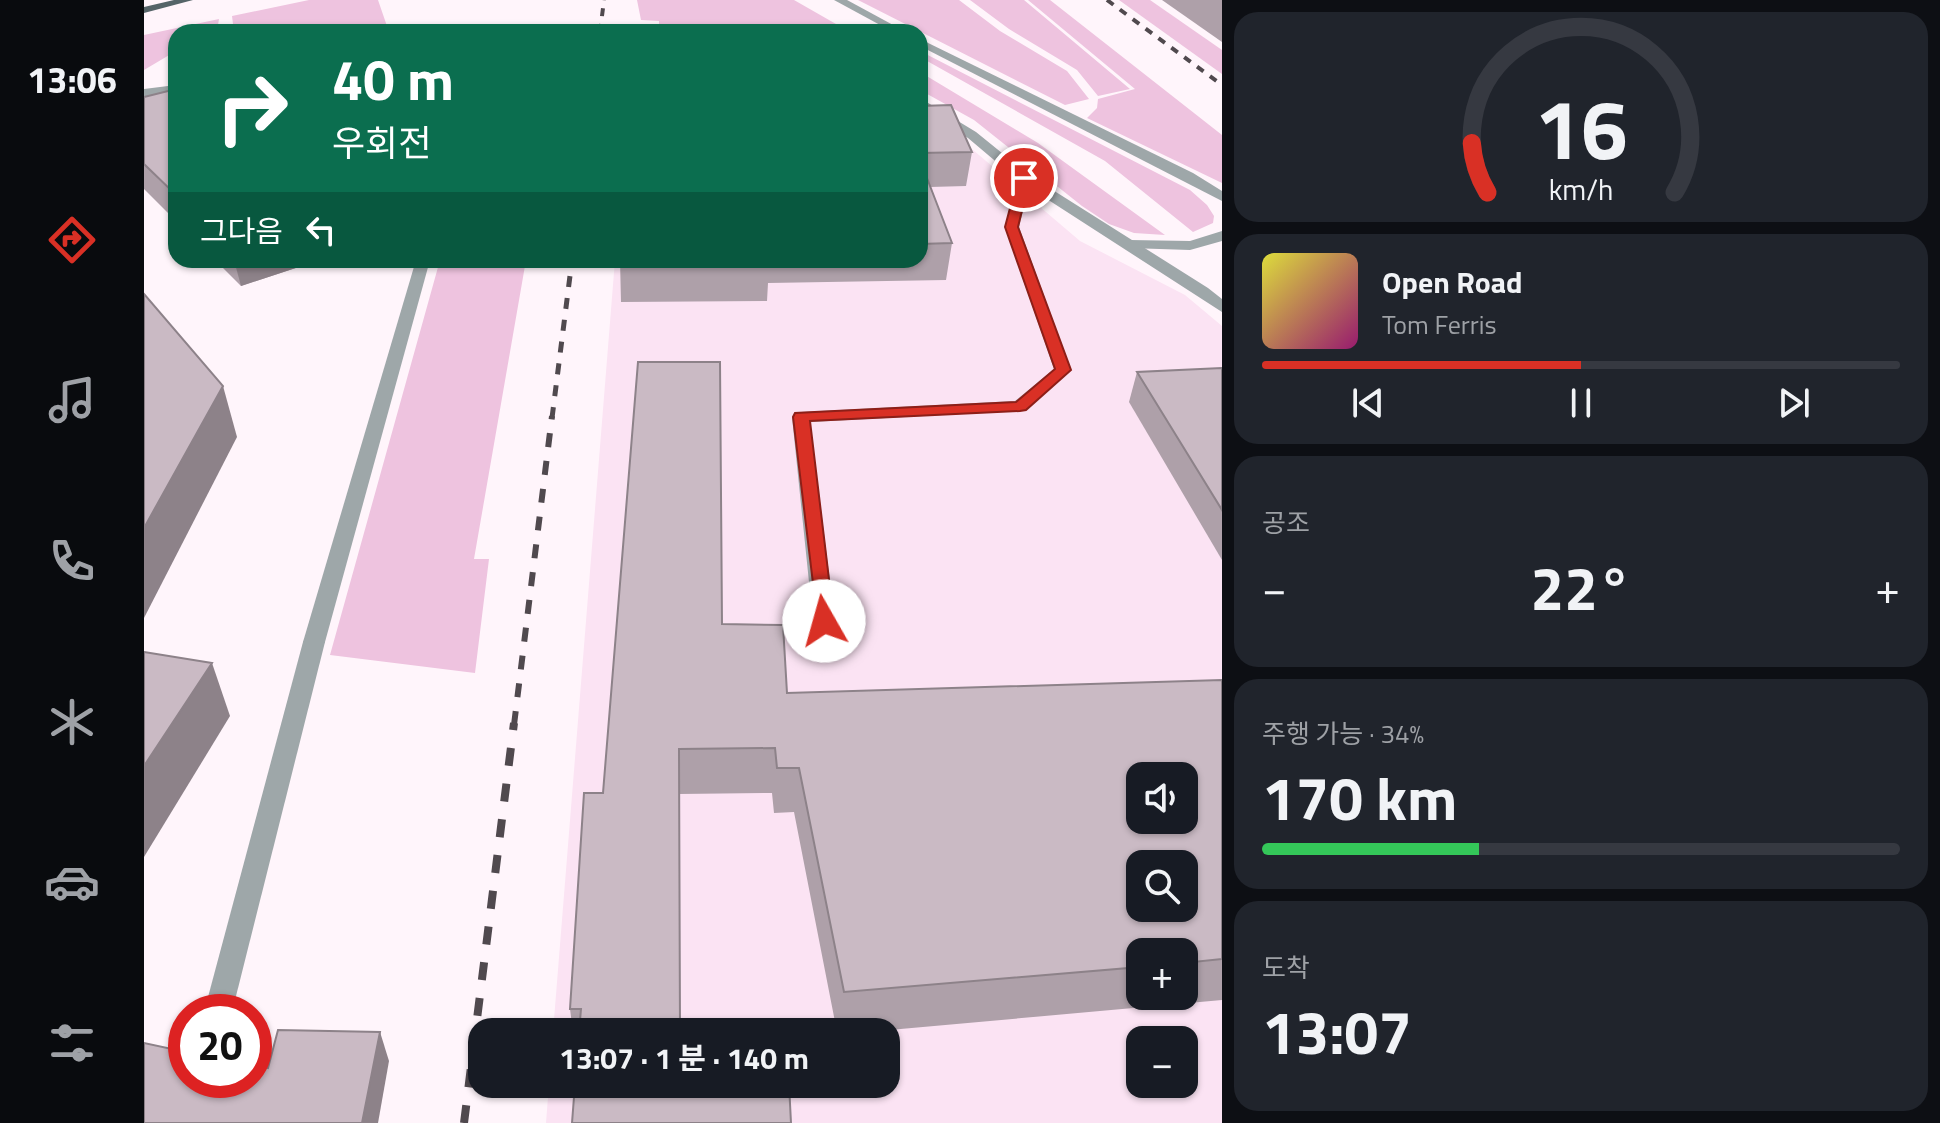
<!DOCTYPE html>
<html lang="ko">
<meta charset="utf-8">
<style>
body{margin:0;font-family:"Titillium Web","Noto Sans KR",sans-serif;background:#20242c;color:#f1f3f6;height:100vh;display:flex;flex-direction:column;font-size:30px;white-space:nowrap}
*{box-sizing:border-box;margin:0}
p{font-size:26px;color:#9ea1a6}
.icon{flex:none;width:44px;height:44px;fill:none;stroke:currentColor;stroke-width:2;stroke-linecap:round;stroke-linejoin:round}
.map{position:relative;flex:1;overflow:hidden}
.details{display:flex;flex-direction:column;gap:12px;padding:12px;background:#0d0f14;width:718px}
.details>*{flex:none}
.top-card{position:absolute;left:24px;top:24px;width:760px;height:244px;border-radius:24px;box-shadow:0 2px 6px #0004;background:#0b6e4f;color:#fff;overflow:hidden}
.tools{position:absolute;left:982px;top:762px;display:grid;gap:16px}
.tools a{display:grid;place-items:center;width:72px;height:72px;border-radius:16px;background:#171b24;box-shadow:0 2px 6px #0004;font-size:40px}
.speed{position:absolute;left:24px;top:994px;display:flex;gap:16px;font-size:40px;font-weight:700;text-align:center}
.speed>*{display:grid;place-content:center;width:104px;height:104px;border-radius:50%;background:#171b24;box-shadow:0 2px 6px #0004;line-height:1}
.speed .limit{border:12px solid #d22;background:#fff;color:#111}
.pin{position:absolute;display:grid;place-items:center;width:68px;height:68px;color:#fff;margin:-34px;border:4px solid #fff;border-radius:50%;box-shadow:0 2px 8px #0007}
.me{position:absolute;width:88px;margin:-44px;rotate:353deg;stroke-linejoin:round;filter:drop-shadow(0 0 6px #0008)}
.turn{display:flex;align-items:center;gap:28px;height:168px;padding:0 32px;font-size:36px}
.turn .icon{width:104px;height:104px;stroke-width:2.5}
.turn b{display:block;font-size:56px;line-height:68px}
.then{display:flex;align-items:center;height:76px;padding:0 32px;background:#0003;gap:16px;font-size:30px}
.big{font-size:60px;font-weight:700;line-height:1.1}
.details .widget{flex:1;display:flex;flex-direction:column;justify-content:center;gap:12px;min-width:0;padding:0 28px;border-radius:24px;background:#20242c}
.details .dial{align-items:center;gap:0}
.dial svg{height:208px;overflow:visible;fill:none;stroke:#363941;stroke-width:7;stroke-linecap:round;text-anchor:middle}
.dial text{fill:#f1f3f6;stroke:none}
.song{display:flex;align-items:center;gap:24px}
.cover{width:96px;height:96px;border-radius:12px;background:linear-gradient(135deg,hsl(60 70% 55%),hsl(320 70% 35%))}
.played{height:8px;border-radius:4px;background:linear-gradient(90deg,#d93025 50%,#363941 50%)}
.keys{display:flex;justify-content:space-around;direction:ltr}
.heat{display:flex;justify-content:space-between;align-items:center;font-size:44px;direction:ltr}
.charge{height:12px;border-radius:6px;background:linear-gradient(90deg,#34c759 34%,#363941 0)}
.trip{position:absolute;left:324px;top:1018px;width:432px;height:80px;border-radius:24px;background:#171b24;box-shadow:0 2px 6px #0004;font-weight:700;line-height:80px;text-align:center}
main{display:flex;flex:1;min-height:0}
.tabs{display:flex;flex-direction:column;width:144px;justify-content:space-around;align-items:center;background:#090b0e;color:#9ea1a6}
.tabs .icon{width:56px;height:56px}
.tabs .on{color:#d93025}
.tabs b{font-size:36px;color:#f1f3f6}
.map>svg:first-child{display:block}
</style>
<main>
<nav class="tabs">
<b>13:06</b>
<svg class="icon on" aria-label="directions" viewBox="0 0 24 24"><path d="M12 3l9 9-9 9-9-9zM9 14v-3h6M13 9l2 2-2 2"/></svg>
<svg class="icon" aria-label="music" viewBox="0 0 24 24"><path d="M9 18V5l10-2v13"/><circle cx="6" cy="18" r="3"/><circle cx="16" cy="16" r="3"/></svg>
<svg class="icon" aria-label="phone" viewBox="0 0 24 24"><path d="M5 4h4l2 5-3 2q2 4 5 5l2-3 5 2v4C11 20 4 13 5 4z"/></svg>
<svg class="icon" aria-label="climate" viewBox="0 0 24 24"><path d="M12 3v18M4 7l16 10M4 17L20 7"/></svg>
<svg class="icon" aria-label="car" viewBox="0 0 24 24"><path d="M5 17H2v-5l4-1 3-4h7l3 4 3 1v5h-3M9 17h6M6 11h13"/><circle cx="7" cy="17" r="2"/><circle cx="17" cy="17" r="2"/></svg>
<svg class="icon" aria-label="filters" viewBox="0 0 24 24"><path d="M4 7h16M4 17h16"/><circle cx="9" cy="7" r="2"/><circle cx="15" cy="17" r="2"/></svg>
</nav>
<div class="map">
<svg width="1078" height="1123" viewBox="0 0 1078 1123">
<rect width="100%" height="100%" fill="#fff5fb"/>
<!-- built -->
<path fill="#fbe3f3" fill-rule="evenodd" d="M776,116l39,22 121,103 105,54 37,31v797h-676l3,-39h337v-52h-333l62,-772h305zM996,776h44v44h-44zM996,864h44v44h-44zM996,952h44v44h-44zM996,1040h44v44h-44z"/>
<!-- green -->
<g fill="#eec3df">
<path d="M165,0h69l11,32h-165l9,-8 -1,-8z"/>
<path d="M493,0h157l56,32h-191v-11l-18,-1z"/>
<path d="M714,0h101l41,31 67,40 22,28 -24,6z"/>
<path d="M826,0h54l106,89 -32,7 -21,-26 -68,-41z"/>
<path d="M884,0h22l172,135v48l-135,-65 10,-10 1,-9 37,-10z"/>
<path d="M975,0h31l72,50v24z"/>
<path d="M75,19l-1,6 -10,7h-32v19l-32,19v-35z"/>
<path d="M776,51l270,139 17,15 7,11 -1,7 -20,9 -88,-71 -185,-104z"/>
<path d="M776,72l118,71 127,92 -31,-2 -25,-9 -27,-18 -108,-86 -54,-30z"/>
<path d="M296,260h86l-52,299h15l-14,114 -145,-18z"/>
</g>
<g fill="none" stroke-linecap="round" stroke-linejoin="round">
<!-- service -->
<g fill="#9ea7a9" fill-rule="evenodd">
<path d="M690,0h13l59,32h-13z"/>
<path d="M776,39l273,134 29,18v10l-302,-155z"/>
<path d="M880,174l7,4 -12,49 52,143 -45,40 -6,1 -210,11 25,199 -4,5h-14l-4,-5 -21,-204 9,-5 214,-11 39,-32 -49,-142 12,-49z"/>
<path d="M1078,231v10l-32,9 -61,-2 -7,-4 7,-4 61,1z"/>
<path d="M170,634l8,3 3,5 -93,370h-28l99,-370 3,-5z"/>
</g>
<!-- minor -->
<g fill="#9ea7a9" fill-rule="evenodd">
<path d="M32,85v8l-32,4v-8z"/>
<path d="M776,98l56,34 53,43 179,113 14,11v13l-203,-131 -51,-43 -48,-31z"/>
<path d="M272,260h14l-105,382 -3,5h-16l-3,-5z"/>
</g>
<!-- primary -->
<path fill="#556468" fill-rule="evenodd" d="M30,0h19l-49,13v-6z"/>
<!-- rail-far3 -->
<g stroke="#50494e" stroke-width="4" stroke-dasharray="8 8" stroke-linecap="butt">
<path d="M963,0l115,85"/>
<path d="M456,32l4,-32"/>
</g>
<!-- rail-far2 -->
<path stroke="#50494e" stroke-width="5" stroke-dasharray="11 11" stroke-linecap="butt" d="M408,418l20,-158"/>
<!-- rail-far1 -->
<path stroke="#50494e" stroke-width="6" stroke-dasharray="14 14" stroke-linecap="butt" d="M370,725l38,-309"/>
<!-- rail -->
<path stroke="#50494e" stroke-width="8" stroke-dasharray="18 18" stroke-linecap="butt" d="M320,1123l50,-400"/>
</g>
<!-- wall -->
<g fill="#aea0a9" fill-rule="evenodd">
<path d="M1018,0h60v42z"/>
<path d="M32,89v132l-32,-32v-92z"/>
<path d="M776,106l52,46 -6,34 -36,1 22,56 -6,37 -178,3 -1,18 -146,1 -1,-42h300z"/>
<path d="M71,260h105l-79,26z"/>
<path d="M1078,368v192l-93,-158 8,-30z"/>
<path d="M578,624l65,69 435,-13v320l-355,32h-30l-43,-220 -20,1 -2,-20 -93,1 1,238h-107l-3,-23 33,-216zM996,952h44v44h-44z"/>
</g>
<!-- shaded-wall -->
<g fill="#8d8289">
<path d="M90,260h86l-79,26z"/>
<path d="M79,386l14,51 -93,181v-90z"/>
<path d="M68,663l18,53 -86,141v-91z"/>
<path d="M236,1032l9,29 -11,62h-16z"/>
</g>
<!-- building -->
<g fill="#cabac4" stroke="#8d8289" stroke-width="2" fill-rule="evenodd">
<path d="M32,89v106l-32,-31v-67z"/>
<path d="M807,105l21,47 -52,1v-47z"/>
<path d="M776,160l32,83 -32,1z"/>
<path d="M476,260h148l1,5 -149,1z"/>
<path d="M0,294l79,92 -79,142z"/>
<path d="M494,362h82l2,262 61,1 4,68 435,-13v279l-38,4v-11h-44v15l-296,25 -45,-224h-22l-2,-20 -96,1 1,283h-101l2,-23h-11l14,-216h19zM996,776h44v44h-44zM996,864h44v44h-44z"/>
<path d="M1078,368v142l-85,-138z"/>
<path d="M0,652l68,11 -68,103z"/>
<path d="M134,1030l102,2 -18,91h-218v-80l42,9v28h68v-15l14,3z"/>
<path d="M431,1084h214l2,39h-219z"/>
</g>
<!-- route -->
<path fill="#d93025" stroke="#8d1f18" stroke-width="2" d="M880,174l6,4 -12,49 53,143 -45,40 -6,1 -210,10 24,200 -10,6 -6,-2 -25,-208 2,-4 221,-11 39,-33 -50,-142 13,-49z"/>
</svg>
<div class="tools">
<a><svg class="icon" aria-label="sound" viewBox="0 0 24 24"><path d="M4 9h4l5-4v14l-5-4H4zM17 9q2 3 0 6"/></svg></a>
<a><svg class="icon" aria-label="search" viewBox="0 0 24 24"><circle cx="10" cy="10" r="6"/><path d="M15 15l6 6"/></svg></a>
<a>+</a>
<a>−</a>
</div>
<div class="speed"><div class="limit">20</div></div>
<div class="pin" style="left:880px;top:178px;background:#d93025"><svg class="icon" aria-label="arrive" viewBox="0 0 24 24"><path d="M6 21V4h12l-3 4 3 4H6"/></svg></div>
<svg class="me" style="left:680px;top:621px" viewBox="-20 -20 40 40"><circle r="19" fill="#fff"/><path d="M0-13L10 11 0 6-10 11z" fill="#d93025"/></svg>
<div class="trip">13:07 · 1 분 · 140 m</div>
<div class="top-card">
<div class="turn"><svg class="icon" aria-label="right" viewBox="0 0 24 24"><path d="M7 20v-9h11M14 6l5 5-5 5"/></svg><div><b>40 m</b>우회전</div></div>
<div class="then">그다음<svg class="icon" aria-label="left" viewBox="0 0 24 24"><path d="M17 20v-9H6M10 6l-5 5 5 5"/></svg></div>
</div>
</div>
<section class="details">
<div class="widget dial"><svg viewBox="0 0 100 80">
<path d="M14 69A42 42 0 1 1 86 69"/>
<path d="M14 69A42 42 0 0 1 8 50" stroke="#d93025"/>
<text x="50" y="56" font-size="32" font-weight="700">16</text>
<text x="50" y="72" font-size="11">km/h</text>
</svg></div>
<div class="widget">
<div class="song"><i class="cover"></i><div><b>Open Road</b><p>Tom Ferris</p></div></div>
<div class="played"></div>
<div class="keys"><svg class="icon" aria-label="previous" viewBox="0 0 24 24"><path d="M18 5L8 12l10 7zM5 5v14"/></svg><svg class="icon" aria-label="pause" viewBox="0 0 24 24"><path d="M8 5v14M16 5v14"/></svg><svg class="icon" aria-label="next" viewBox="0 0 24 24"><path d="M6 5l10 7-10 7zM19 5v14"/></svg></div>
</div>
<div class="widget"><p>공조</p>
<div class="heat"><a>−</a><b class="big">22°</b><a>+</a></div>
</div>
<div class="widget"><p>주행 가능 · 34%</p><b class="big">170 km</b><div class="charge"></div></div>
<div class="widget"><p>도착</p><b class="big">13:07</b></div>
</section>
</main>
